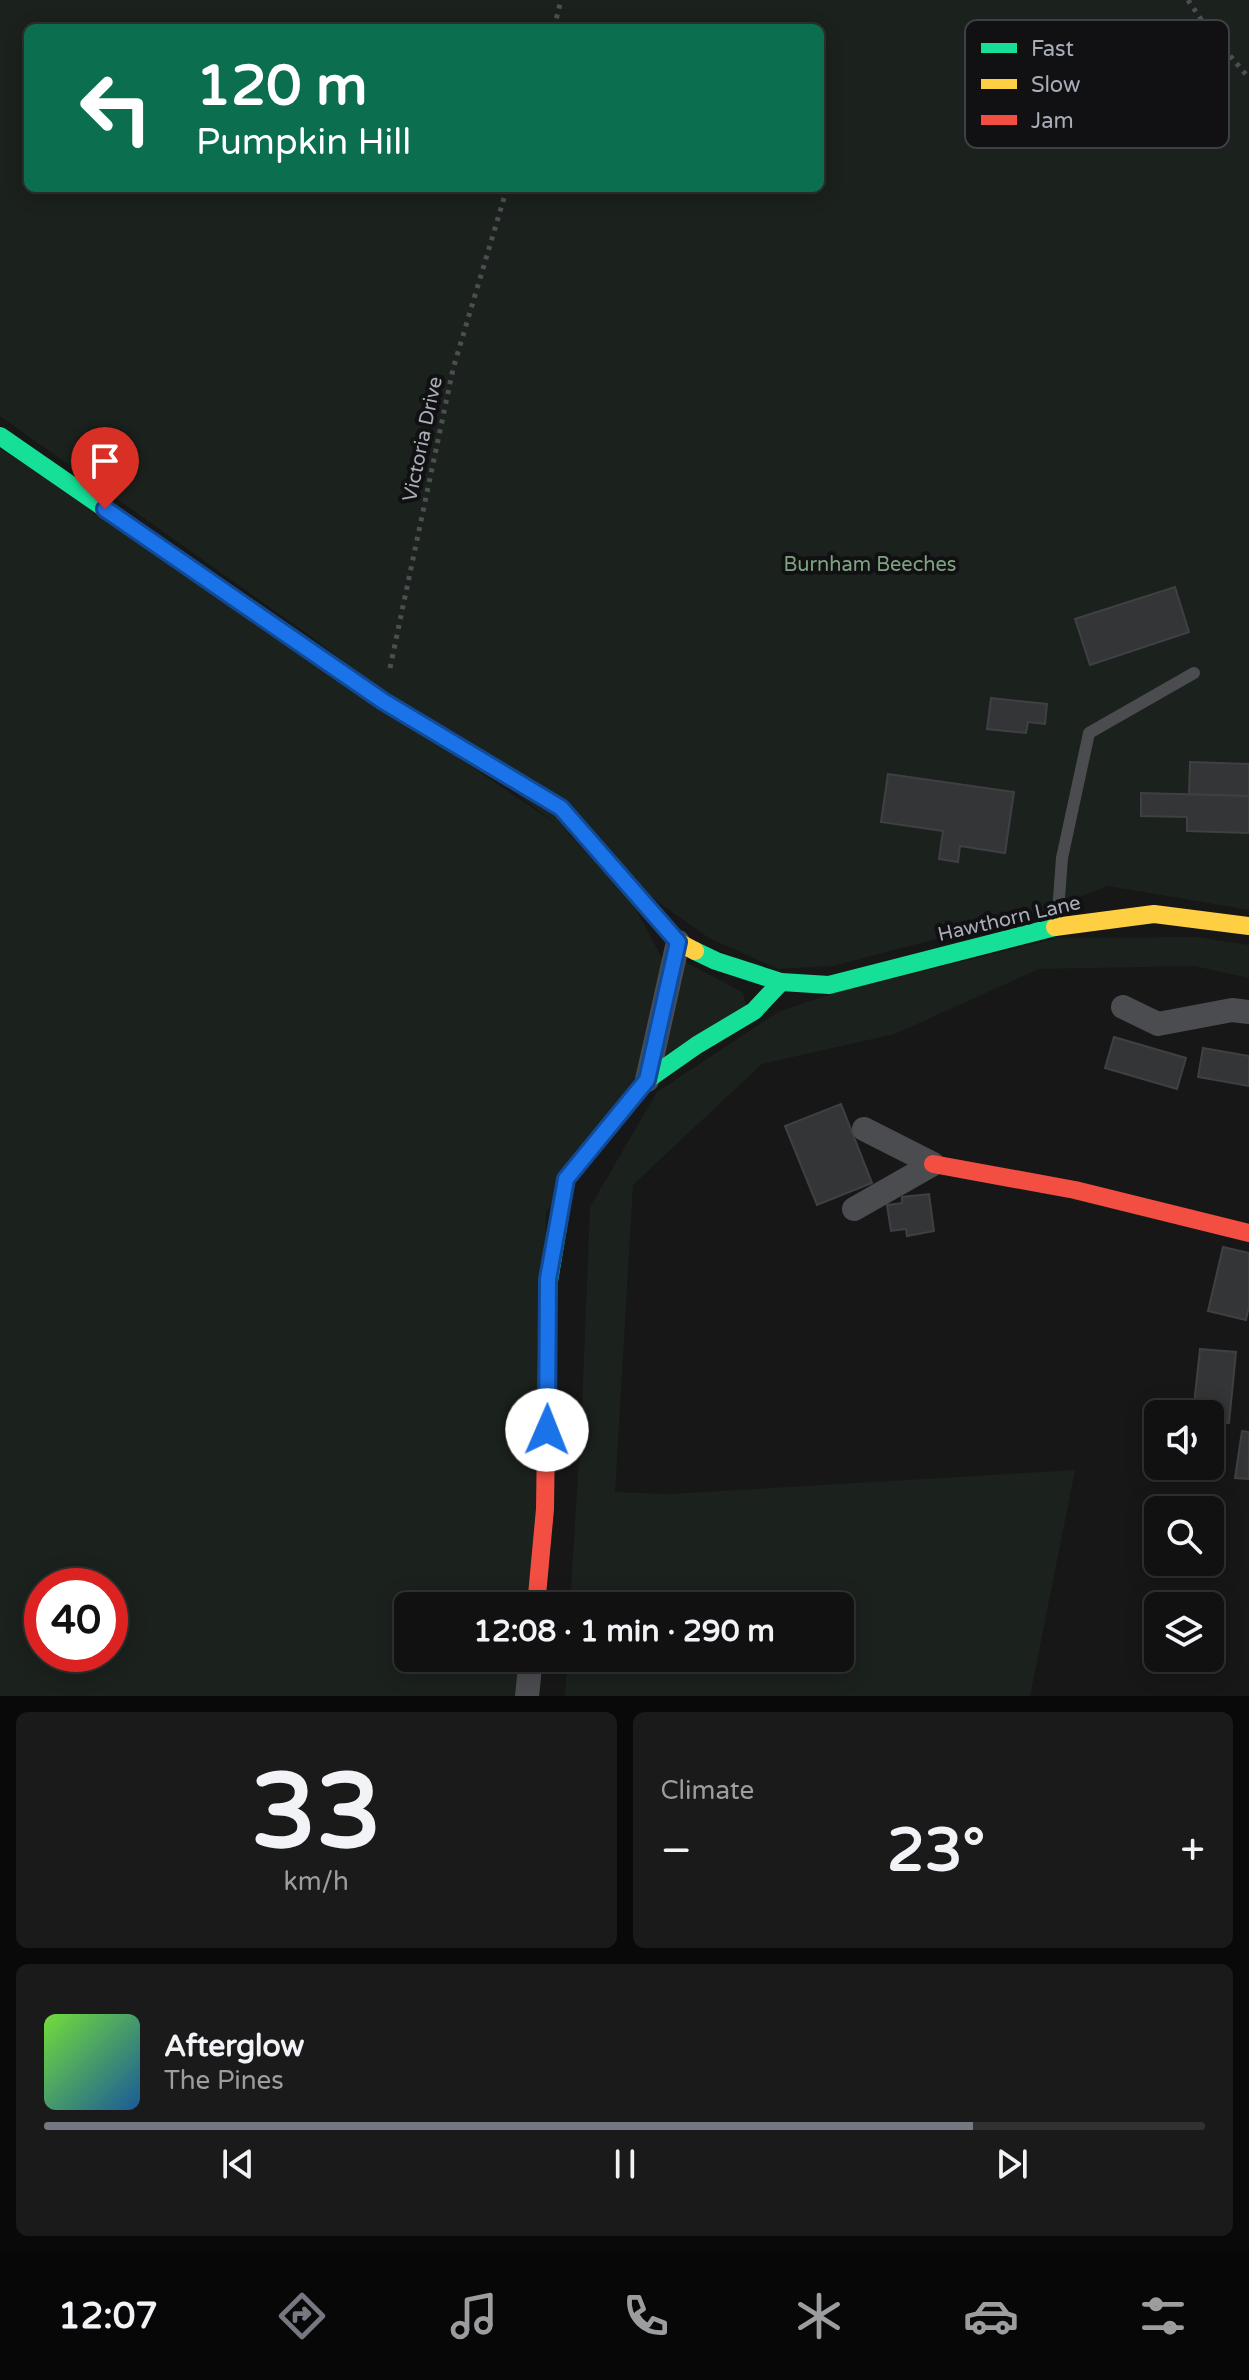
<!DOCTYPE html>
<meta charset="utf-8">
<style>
body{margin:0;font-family:"Varela Round",sans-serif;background:#1a1a1a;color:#f1f3f6;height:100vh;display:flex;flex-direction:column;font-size:30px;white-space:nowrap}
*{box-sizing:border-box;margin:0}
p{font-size:26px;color:#9c9d9f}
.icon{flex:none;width:44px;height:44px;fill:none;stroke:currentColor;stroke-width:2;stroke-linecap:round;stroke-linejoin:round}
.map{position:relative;height:1696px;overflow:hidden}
.drawer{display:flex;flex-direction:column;gap:16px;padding:16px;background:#090909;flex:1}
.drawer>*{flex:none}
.guide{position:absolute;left:24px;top:24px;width:800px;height:168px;border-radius:12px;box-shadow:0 4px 20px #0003,0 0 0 2px #303131;background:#0b6e4f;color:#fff;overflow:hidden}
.buttons{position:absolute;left:1144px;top:1400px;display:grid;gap:16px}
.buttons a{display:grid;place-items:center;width:80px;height:80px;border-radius:12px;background:#111;box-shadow:0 4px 20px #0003,0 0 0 2px #303131;font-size:40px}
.speed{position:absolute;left:24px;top:1568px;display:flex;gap:16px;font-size:40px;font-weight:700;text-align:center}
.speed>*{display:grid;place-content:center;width:104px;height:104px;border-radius:50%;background:#111;box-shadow:0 4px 20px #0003,0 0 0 2px #303131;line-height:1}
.speed .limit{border:12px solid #d22;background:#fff;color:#111}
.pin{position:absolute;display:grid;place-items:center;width:68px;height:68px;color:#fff;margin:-82px -34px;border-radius:50% 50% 50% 0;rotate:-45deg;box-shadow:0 0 8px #0007}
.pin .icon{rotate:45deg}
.me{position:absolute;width:88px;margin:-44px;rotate:1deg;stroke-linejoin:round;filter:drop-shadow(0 0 6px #0008)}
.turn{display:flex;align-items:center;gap:28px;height:168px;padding:0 40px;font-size:36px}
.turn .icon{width:104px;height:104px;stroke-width:2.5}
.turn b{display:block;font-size:56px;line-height:68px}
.big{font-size:60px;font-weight:700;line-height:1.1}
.drawer .card{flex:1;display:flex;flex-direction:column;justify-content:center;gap:12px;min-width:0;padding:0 28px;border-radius:12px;background:#1a1a1a}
.drawer .dial{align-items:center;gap:0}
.dial b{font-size:104px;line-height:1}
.song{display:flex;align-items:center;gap:24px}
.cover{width:96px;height:96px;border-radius:12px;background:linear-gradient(135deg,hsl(100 70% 55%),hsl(210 70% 35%))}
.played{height:8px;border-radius:4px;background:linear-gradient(90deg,#757880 80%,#303131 80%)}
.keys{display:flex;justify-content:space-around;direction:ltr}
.heat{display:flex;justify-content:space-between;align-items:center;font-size:44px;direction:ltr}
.drawer .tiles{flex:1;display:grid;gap:16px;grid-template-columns:1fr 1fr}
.card:last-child{grid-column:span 2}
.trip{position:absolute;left:394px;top:1592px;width:460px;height:80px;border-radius:12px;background:#111;box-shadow:0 4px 20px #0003,0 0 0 2px #303131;font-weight:700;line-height:80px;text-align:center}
.menu{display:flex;height:128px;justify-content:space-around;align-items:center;background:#070707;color:#9c9d9f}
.menu .icon{width:56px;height:56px}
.menu .on{color:#757880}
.menu b{font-size:36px;color:#f1f3f6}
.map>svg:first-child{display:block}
</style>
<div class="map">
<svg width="1249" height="1696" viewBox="0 0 1249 1696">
<rect width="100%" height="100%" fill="#171717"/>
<!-- green -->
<g fill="#1b211c" fill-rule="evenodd">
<path d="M0,0h1249v910l-141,-24 -64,25 -211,55 -55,3 -69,-31 -44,-31 -352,-269 -313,-222zM28,28h792v160h-792z"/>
<path d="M0,448l564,381 65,68 37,68 -25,105 -95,143 -2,393h-136v52h127l-7,38h-528zM42,1586h68v68h-68z"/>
<path d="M1197,937l52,8v33l-55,-12 -155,3 -144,65 -133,30 -129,121 -18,307 55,2 405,-24 -45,226h-465l2,-38h273v-52h-270l12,-198 8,-201 67,-115 121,-80 52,-18 228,-56z"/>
<path d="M683,961l60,31 3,14 -81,49z"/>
</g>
<!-- building -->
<g fill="#343537" stroke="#3f4043" stroke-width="2">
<path d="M1175,587l14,45 -99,33 -15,-46z"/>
<path d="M991,698l56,6 -2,20 -17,-2 -2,11 -39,-4z"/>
<path d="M1190,762l59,2v32l-60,-1z"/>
<path d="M888,774l126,18 -9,61 -45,-7 -2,16 -19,-3 4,-28 -62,-9z"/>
<path d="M1141,793l108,3v37l-62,-2v-14l-46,-1z"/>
<path d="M1114,1037l72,21 -9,31 -72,-21z"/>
<path d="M1203,1048l46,8v30l-51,-9z"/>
<path d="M841,1104l31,79 -55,22 -32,-79z"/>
<path d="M929,1194l5,37 -27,5 -1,-7 -15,2 -4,-26 15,-2v-6z"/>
<path d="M1223,1247l26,6v53l-3,14 -38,-9z"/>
<path d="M1200,1349l36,3 -7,71 -19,-2v-7h-17z"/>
<path d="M1242,1431l7,1v47l-14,-1z"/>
</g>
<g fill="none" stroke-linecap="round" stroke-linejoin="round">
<!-- path -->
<g stroke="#4d4e52" stroke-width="5" stroke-dasharray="4 6" stroke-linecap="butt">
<path d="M1188,0l21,31 40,47"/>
<path d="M554,28l7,-28"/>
<path d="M390,668l63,-299 54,-181"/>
</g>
<!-- lane -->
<path stroke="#4b4c50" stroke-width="12" d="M1057,925l5,-67 27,-125 105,-60"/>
<!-- street -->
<g stroke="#4b4c50" stroke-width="24">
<path d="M1123,1007l35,17 74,-14 17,2"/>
<path d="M647,1080l31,-138"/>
<path d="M854,1209l79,-45 -69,-35"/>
<path d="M527,1696l4,-38"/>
</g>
<!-- fast -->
<g stroke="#16e098" stroke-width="18">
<path d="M0,436l346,239"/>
<path d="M695,951l21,10 65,21 48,3 226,-58"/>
<path d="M548,1287l18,-108 81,-99 50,-35 57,-34 27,-29"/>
</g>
<!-- slow -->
<g stroke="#ffcf43" stroke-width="18">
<path d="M346,675l37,26 178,107 117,134 17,9"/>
<path d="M1055,927l99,-13 95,12"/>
</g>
<!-- jam -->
<g stroke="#f24e42" stroke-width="18">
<path d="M933,1164l142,26 174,43"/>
<path d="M536,1606l9,-97 3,-222"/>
</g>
</g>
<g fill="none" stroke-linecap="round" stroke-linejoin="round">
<defs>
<path id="route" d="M105,509l278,192 178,107 117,134 -31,138 -81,99 -18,100 -1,151"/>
</defs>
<!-- route casing -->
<use href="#route" stroke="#114b97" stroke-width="20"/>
<!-- route -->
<use href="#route" stroke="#1a73e8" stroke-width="14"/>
</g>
<g text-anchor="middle" stroke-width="8" stroke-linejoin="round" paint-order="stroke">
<!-- street labels -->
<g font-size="20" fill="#a8adb8" stroke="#111113">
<text transform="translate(422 439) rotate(-78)" y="7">Victoria Drive</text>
<text transform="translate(1009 918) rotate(-13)" y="7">Hawthorn Lane</text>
</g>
<!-- park labels -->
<g font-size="20" fill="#7fa381" stroke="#111113">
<text x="870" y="571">Burnham Beeches</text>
</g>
</g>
<!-- legend -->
<rect x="965" y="20" width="264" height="128" rx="12" fill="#111113" stroke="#3e4045" stroke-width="2"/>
<rect x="981" y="43" width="36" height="10" fill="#16e098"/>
<rect x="981" y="79" width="36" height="10" fill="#ffcf43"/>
<rect x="981" y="115" width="36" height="10" fill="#f24e42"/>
<g font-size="22" fill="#a8adb8">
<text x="1031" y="56">Fast</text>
<text x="1031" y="92">Slow</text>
<text x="1031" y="128">Jam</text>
</g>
</svg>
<div class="buttons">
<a><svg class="icon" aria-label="sound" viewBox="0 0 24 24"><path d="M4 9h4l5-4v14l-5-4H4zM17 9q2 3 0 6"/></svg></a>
<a><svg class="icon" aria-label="search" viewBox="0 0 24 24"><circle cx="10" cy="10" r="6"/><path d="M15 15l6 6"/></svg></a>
<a><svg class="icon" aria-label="layers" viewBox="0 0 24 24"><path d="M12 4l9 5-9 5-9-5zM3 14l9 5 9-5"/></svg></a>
</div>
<div class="speed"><div class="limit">40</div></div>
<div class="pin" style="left:105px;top:509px;background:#d93025"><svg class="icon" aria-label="arrive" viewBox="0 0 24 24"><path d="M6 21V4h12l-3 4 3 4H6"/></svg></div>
<svg class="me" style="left:547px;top:1430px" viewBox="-20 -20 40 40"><circle r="19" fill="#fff"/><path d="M0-13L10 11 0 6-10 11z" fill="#1a73e8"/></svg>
<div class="trip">12:08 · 1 min · 290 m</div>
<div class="guide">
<div class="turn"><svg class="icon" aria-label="left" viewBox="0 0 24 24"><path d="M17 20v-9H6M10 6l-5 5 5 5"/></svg><div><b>120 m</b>Pumpkin Hill</div></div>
</div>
</div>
<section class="drawer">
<div class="tiles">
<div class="card dial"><b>33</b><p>km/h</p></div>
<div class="card"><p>Climate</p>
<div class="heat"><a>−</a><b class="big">23°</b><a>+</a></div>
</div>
<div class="card">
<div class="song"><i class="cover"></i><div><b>Afterglow</b><p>The Pines</p></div></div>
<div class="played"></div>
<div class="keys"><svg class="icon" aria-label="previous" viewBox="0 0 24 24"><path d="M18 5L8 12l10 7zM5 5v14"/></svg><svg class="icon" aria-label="pause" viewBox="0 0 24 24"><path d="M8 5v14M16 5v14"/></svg><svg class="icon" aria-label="next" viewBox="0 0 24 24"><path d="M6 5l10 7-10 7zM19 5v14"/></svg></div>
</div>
</div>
</section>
<nav class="menu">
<b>12:07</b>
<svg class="icon on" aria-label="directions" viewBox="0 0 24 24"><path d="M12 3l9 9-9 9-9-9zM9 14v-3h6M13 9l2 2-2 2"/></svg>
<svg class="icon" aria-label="music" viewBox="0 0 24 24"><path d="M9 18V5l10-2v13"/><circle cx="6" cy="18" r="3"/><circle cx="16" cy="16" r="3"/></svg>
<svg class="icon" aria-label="phone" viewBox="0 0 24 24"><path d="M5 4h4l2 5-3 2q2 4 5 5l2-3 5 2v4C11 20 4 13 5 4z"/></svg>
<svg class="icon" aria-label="climate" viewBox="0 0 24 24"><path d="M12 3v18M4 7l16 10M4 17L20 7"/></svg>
<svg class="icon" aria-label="car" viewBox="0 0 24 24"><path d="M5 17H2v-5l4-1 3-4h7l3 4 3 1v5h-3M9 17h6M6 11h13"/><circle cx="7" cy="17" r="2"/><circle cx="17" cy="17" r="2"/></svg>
<svg class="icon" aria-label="filters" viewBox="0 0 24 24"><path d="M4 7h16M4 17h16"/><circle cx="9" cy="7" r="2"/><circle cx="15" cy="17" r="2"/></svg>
</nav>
